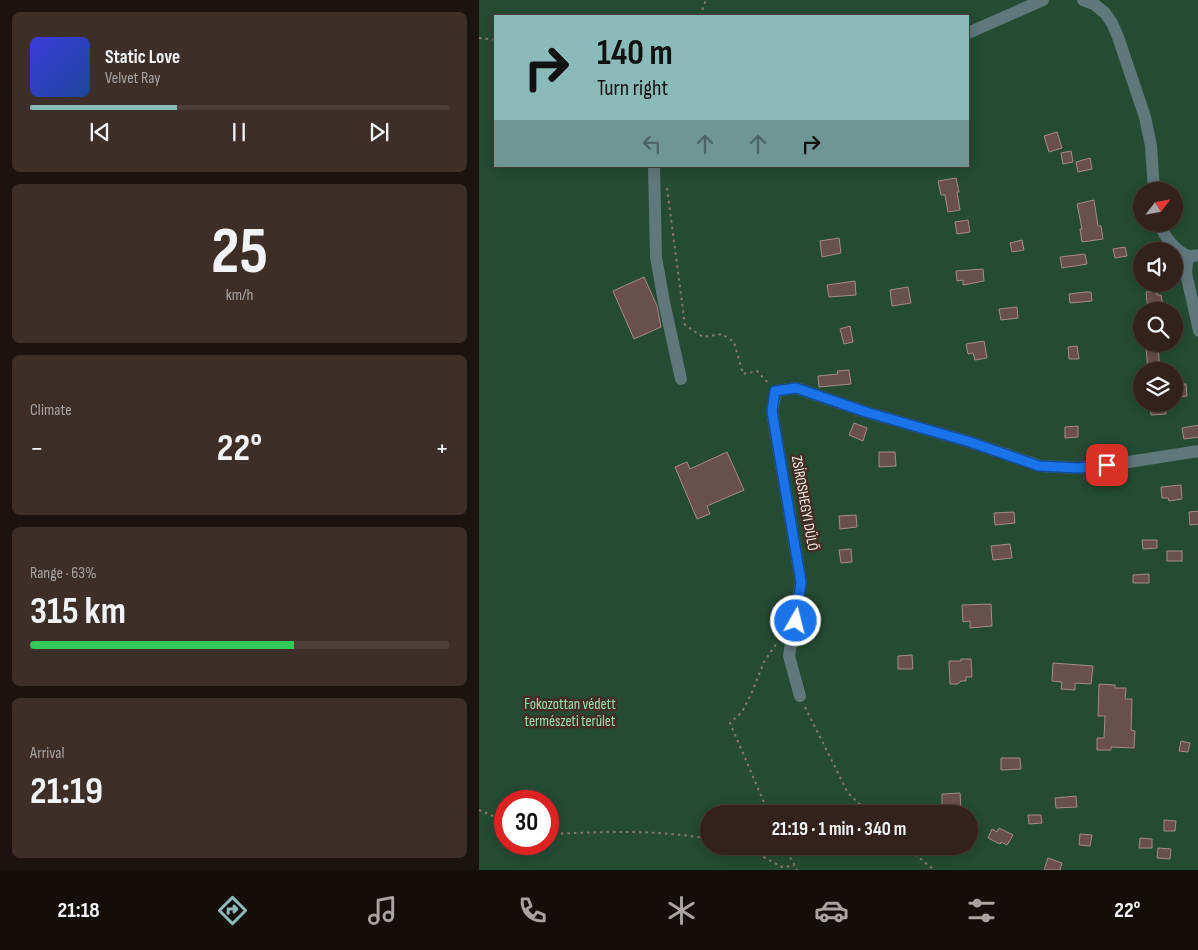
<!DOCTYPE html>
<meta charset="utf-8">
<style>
body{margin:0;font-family:"Sofia Sans Condensed",sans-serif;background:#3d2f28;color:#f1f3f6;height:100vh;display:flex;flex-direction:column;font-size:19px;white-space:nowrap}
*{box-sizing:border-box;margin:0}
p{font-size:16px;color:#a8a4a3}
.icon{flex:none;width:28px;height:28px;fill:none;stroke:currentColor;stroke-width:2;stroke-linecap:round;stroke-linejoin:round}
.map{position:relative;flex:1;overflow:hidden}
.panel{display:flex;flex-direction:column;gap:12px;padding:12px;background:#1c130f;width:479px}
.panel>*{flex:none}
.hud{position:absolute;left:15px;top:15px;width:475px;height:152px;border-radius:0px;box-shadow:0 2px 12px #0003,0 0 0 1px #4d3f3a;background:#8bbbb9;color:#111;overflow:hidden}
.needle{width:32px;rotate:58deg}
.fabs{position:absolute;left:654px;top:182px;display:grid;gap:10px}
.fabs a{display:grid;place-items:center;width:50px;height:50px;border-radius:50%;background:#32221b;box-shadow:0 2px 12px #0003,0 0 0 1px #4d3f3a;font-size:25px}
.speed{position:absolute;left:15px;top:790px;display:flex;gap:10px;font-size:25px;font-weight:700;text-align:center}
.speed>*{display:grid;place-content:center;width:65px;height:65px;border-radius:50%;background:#32221b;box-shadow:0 2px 12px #0003,0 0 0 1px #4d3f3a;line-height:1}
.speed .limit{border:8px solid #d22;background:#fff;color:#111}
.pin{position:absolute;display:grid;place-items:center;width:42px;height:42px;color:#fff;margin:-21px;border-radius:10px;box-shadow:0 2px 8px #0006}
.me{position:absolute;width:55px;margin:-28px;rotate:8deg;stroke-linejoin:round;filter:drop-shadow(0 0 4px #0008)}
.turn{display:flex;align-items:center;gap:18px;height:105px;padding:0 20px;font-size:22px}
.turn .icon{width:65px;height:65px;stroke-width:2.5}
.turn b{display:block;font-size:35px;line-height:42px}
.lanes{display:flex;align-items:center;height:48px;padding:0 20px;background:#0003;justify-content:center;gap:25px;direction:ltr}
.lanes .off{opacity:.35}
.big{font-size:38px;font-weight:700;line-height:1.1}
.panel .tile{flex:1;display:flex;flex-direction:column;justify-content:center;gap:8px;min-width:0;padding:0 18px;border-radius:8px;background:#3d2f28}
.panel .dial{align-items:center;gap:0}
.dial b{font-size:65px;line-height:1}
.song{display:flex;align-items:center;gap:15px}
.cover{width:60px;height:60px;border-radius:8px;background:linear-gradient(135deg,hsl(240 70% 55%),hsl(220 70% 35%))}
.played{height:5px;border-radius:2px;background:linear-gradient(90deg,#8bbbb9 35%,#4d3f3a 35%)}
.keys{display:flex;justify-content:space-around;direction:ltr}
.heat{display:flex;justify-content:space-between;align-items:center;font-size:28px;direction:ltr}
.charge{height:8px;border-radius:4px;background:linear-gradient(90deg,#34c759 63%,#4d3f3a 0)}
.trip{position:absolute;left:221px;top:805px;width:278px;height:50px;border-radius:25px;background:#32221b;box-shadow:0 2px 12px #0003,0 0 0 1px #4d3f3a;font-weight:700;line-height:50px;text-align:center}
.tabs{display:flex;height:80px;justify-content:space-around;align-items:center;background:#140e0b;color:#a8a4a3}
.tabs .icon{width:35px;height:35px}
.tabs .current{color:#8bbbb9}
.tabs b{font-size:22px;color:#f1f3f6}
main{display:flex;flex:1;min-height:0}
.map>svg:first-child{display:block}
</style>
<main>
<section class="panel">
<div class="tile">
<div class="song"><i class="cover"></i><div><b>Static Love</b><p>Velvet Ray</p></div></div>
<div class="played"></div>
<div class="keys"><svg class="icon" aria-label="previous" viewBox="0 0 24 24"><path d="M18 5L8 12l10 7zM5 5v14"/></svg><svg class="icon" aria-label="pause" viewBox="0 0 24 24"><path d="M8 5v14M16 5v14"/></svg><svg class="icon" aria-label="next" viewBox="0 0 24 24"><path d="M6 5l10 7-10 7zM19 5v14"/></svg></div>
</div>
<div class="tile dial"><b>25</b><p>km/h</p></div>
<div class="tile"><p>Climate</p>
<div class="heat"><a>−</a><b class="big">22°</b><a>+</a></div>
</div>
<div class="tile"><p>Range · 63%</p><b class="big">315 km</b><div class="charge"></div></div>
<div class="tile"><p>Arrival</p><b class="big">21:19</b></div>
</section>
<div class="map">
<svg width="720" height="870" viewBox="0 0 720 870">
<rect width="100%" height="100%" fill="#432e24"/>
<!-- green -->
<path fill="#254b33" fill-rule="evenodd" d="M0,0h719v870h-719zM16,16h473v150h-473zM662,191h33v33h-33zM662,251h33v33h-33zM662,311h33v33h-33zM662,371h33v33h-33zM26,801h43v43h-43zM230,814h260v32h-260z"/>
<!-- building -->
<g fill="#694f4d" stroke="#a78b88">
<path d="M578,132l5,16 -13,4 -5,-16z"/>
<path d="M592,151l2,11 -10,2 -2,-11z"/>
<path d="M611,158l2,11 -14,3 -2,-10z"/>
<path d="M477,178l3,14h-2l3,18 -12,2 -3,-17h-4l-3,-14z"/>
<path d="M615,200l4,26h3l2,13 -21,3 -2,-13h2l-5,-25z"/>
<path d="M489,220l2,12 -13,2 -2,-12z"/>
<path d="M360,238l2,15 -19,4 -2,-16z"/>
<path d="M543,240l2,10 -12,2 -2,-9z"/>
<path d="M646,247l2,9 -12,2 -2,-9z"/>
<path d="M606,254l2,10 -25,4 -2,-11z"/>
<path d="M504,269l1,12 -21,4v-5l-6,1 -1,-10z"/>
<path d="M165,277l13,29 4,21 -27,12 -21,-48z"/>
<path d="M376,281l1,14 -27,2 -2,-12z"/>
<path d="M429,287l3,16 -19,3 -2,-16z"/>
<path d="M678,291v4h4l2,11h-3v4l-12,1 -2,-19z"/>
<path d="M607,292h5l1,9 -22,2 -1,-9z"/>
<path d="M538,307l1,11 -17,2 -2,-11z"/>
<path d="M371,326l3,16 -9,2 -4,-15z"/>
<path d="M505,341l3,17 -12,2 -2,-7 -5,1 -2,-10z"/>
<path d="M598,346l2,13h-10l-1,-12z"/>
<path d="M679,346l2,25h-12l-2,-24z"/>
<path d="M370,370l2,14 -32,3 -1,-11 20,-2 -1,-3z"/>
<path d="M697,384h10l1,12 -10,1z"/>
<path d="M686,404l1,10 -15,1 -1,-10z"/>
<path d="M375,423l13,5 -4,13 -14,-6z"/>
<path d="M720,425v12l-15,2 -2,-11z"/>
<path d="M599,426v11l-13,1v-11z"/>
<path d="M248,452l17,38 -37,16 3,8 -13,5 -22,-52 12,-5 3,7z"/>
<path d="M400,452h16l1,14 -17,1z"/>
<path d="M702,485l1,14 -13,2 -1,-3h-6l-1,-11z"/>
<path d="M720,511v13l-9,1 -1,-13z"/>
<path d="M535,512l1,11 -20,2 -1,-12z"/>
<path d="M377,515l1,12 -17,2 -1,-13z"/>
<path d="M663,540h15v8l-14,1z"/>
<path d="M531,544l2,14 -19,2 -2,-14z"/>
<path d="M372,549l1,13 -11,1 -2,-13z"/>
<rect x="688" y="551" width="15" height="10"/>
<path d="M670,574v9h-16v-8z"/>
<path d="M512,604l1,22 -22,2v-7l-7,1 -1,-17z"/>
<path d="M433,655l1,14h-15v-13z"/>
<path d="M482,659h10l1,18h-6v4h-5l-3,3h-8l-1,-23h12z"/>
<path d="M574,663l40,3 -2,18 -16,-1v7l-14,-1 1,-7 -10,-1z"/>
<path d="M620,684l16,1v3h11l-1,11h7l-1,31 4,1 -1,17 -23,-1v3h-14v-12h7l1,-22h-7z"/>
<path d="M702,741l9,2 -2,9 -9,-1z"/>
<path d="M522,758h19l1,11 -20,1z"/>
<path d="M481,793l1,16 -19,1v-16z"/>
<path d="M597,796l1,11 -21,1 -1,-10z"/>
<path d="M549,815h13l1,8 -13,1z"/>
<path d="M685,820l12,1 -1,10h-11z"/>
<path d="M520,828l14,7 -6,10 -6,-3 -1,2 -12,-6 4,-9 5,3z"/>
<path d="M601,834l12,1 -2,11 -11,-1z"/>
<path d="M661,838l12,1v9h-13z"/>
<path d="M679,848l13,1 -1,10 -13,-1z"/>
<path d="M569,858l14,5 -2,7h-16z"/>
</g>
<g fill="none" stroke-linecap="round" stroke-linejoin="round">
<!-- path -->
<g stroke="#8b7970" stroke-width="2" stroke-dasharray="2.5 4" stroke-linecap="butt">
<path d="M221,16l6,-16"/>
<path d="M0,38l16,2"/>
<path d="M188,188l18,137 18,12 19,-3 12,8 9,32 14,-3 12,13"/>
<path d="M326,707l43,86 22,21"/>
<path d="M0,810l26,11"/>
<path d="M290,814l-39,-91 12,-11 10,-20 12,-30 14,-21"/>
<path d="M69,834c53,-2 108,-5 161,5"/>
<path d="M261,846l7,2 35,19 12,-1"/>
<path d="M305,846l13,24"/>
<path d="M426,846l29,24"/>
</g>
<!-- minor -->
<g stroke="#5f787c" stroke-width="12">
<path d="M604,0l11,4 11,9 7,10 6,14 27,80 6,29 3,45"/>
<path d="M489,33l75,-33"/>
<path d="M175,166l2,91 8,45 17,77"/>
<path d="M681,224c3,11 15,26 26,31 4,2 8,1 13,0"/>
<path d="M709,256l-2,17 13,58"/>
<path d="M321,696l-11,-40 12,-74 -29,-171 4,-20 20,-3 70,24 104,30 70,24 38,2 44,-5 77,-12"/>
</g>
</g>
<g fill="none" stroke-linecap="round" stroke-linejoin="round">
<defs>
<path id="route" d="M317,621l5,-39 -29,-171 3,-20 21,-3 70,24 104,30 69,24 39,2 29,-3"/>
</defs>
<!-- route casing -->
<use href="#route" stroke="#114b97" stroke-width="12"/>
<!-- route -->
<use href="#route" stroke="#1a73e8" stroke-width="9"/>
</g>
<g text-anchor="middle" stroke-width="5" stroke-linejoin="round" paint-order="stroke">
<!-- street labels -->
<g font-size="15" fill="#fff1ea" stroke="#432e24">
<text transform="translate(326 503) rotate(80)" y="5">ZSÍROSHEGYI DŰLŐ</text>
</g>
<!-- park labels -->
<g font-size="15" fill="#9be0b2" stroke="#432e24">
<text x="91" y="709">Fokozottan védett<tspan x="91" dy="17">természeti terület</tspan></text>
</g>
</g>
</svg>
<div class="fabs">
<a><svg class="needle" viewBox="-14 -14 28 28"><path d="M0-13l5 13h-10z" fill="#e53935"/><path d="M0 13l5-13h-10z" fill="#a8a4a3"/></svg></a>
<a><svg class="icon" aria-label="sound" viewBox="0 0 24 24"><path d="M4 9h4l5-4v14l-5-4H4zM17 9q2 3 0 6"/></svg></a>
<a><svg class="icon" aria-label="search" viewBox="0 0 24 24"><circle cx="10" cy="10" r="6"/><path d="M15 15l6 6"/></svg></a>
<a><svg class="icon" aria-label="layers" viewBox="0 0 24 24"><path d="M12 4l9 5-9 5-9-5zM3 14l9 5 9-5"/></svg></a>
</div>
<div class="speed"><div class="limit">30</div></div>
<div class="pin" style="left:628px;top:465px;background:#d93025"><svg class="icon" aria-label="arrive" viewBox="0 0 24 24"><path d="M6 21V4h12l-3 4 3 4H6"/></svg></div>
<svg class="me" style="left:317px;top:621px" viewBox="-20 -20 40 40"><circle r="17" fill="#1a73e8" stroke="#fff" stroke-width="3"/><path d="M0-11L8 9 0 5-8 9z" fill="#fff"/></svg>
<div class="trip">21:19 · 1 min · 340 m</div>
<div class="hud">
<div class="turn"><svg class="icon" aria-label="right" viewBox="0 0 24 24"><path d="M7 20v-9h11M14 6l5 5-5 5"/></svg><div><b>140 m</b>Turn right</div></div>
<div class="lanes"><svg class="icon off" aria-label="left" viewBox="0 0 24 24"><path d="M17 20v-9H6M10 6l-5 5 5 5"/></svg><svg class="icon off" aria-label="ahead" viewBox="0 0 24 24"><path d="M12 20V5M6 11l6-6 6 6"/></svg><svg class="icon off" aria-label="ahead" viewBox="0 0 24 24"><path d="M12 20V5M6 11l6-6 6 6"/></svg><svg class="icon" aria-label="right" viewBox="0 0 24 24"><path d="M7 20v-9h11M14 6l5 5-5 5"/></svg></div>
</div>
</div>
</main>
<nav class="tabs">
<b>21:18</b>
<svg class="icon current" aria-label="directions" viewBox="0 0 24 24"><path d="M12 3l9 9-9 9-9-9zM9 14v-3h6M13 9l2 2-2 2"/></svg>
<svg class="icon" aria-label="music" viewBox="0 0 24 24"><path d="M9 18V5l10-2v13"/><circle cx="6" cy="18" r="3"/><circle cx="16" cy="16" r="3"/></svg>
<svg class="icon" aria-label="phone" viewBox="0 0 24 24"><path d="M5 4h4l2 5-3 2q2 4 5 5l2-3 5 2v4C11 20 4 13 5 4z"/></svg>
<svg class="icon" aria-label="climate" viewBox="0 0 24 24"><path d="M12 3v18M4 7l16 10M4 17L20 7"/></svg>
<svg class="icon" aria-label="car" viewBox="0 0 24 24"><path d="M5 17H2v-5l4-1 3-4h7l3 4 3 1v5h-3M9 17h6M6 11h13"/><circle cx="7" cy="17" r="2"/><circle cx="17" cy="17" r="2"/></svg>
<svg class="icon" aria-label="filters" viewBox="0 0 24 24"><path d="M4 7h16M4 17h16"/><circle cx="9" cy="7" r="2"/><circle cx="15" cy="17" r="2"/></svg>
<b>22°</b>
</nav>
